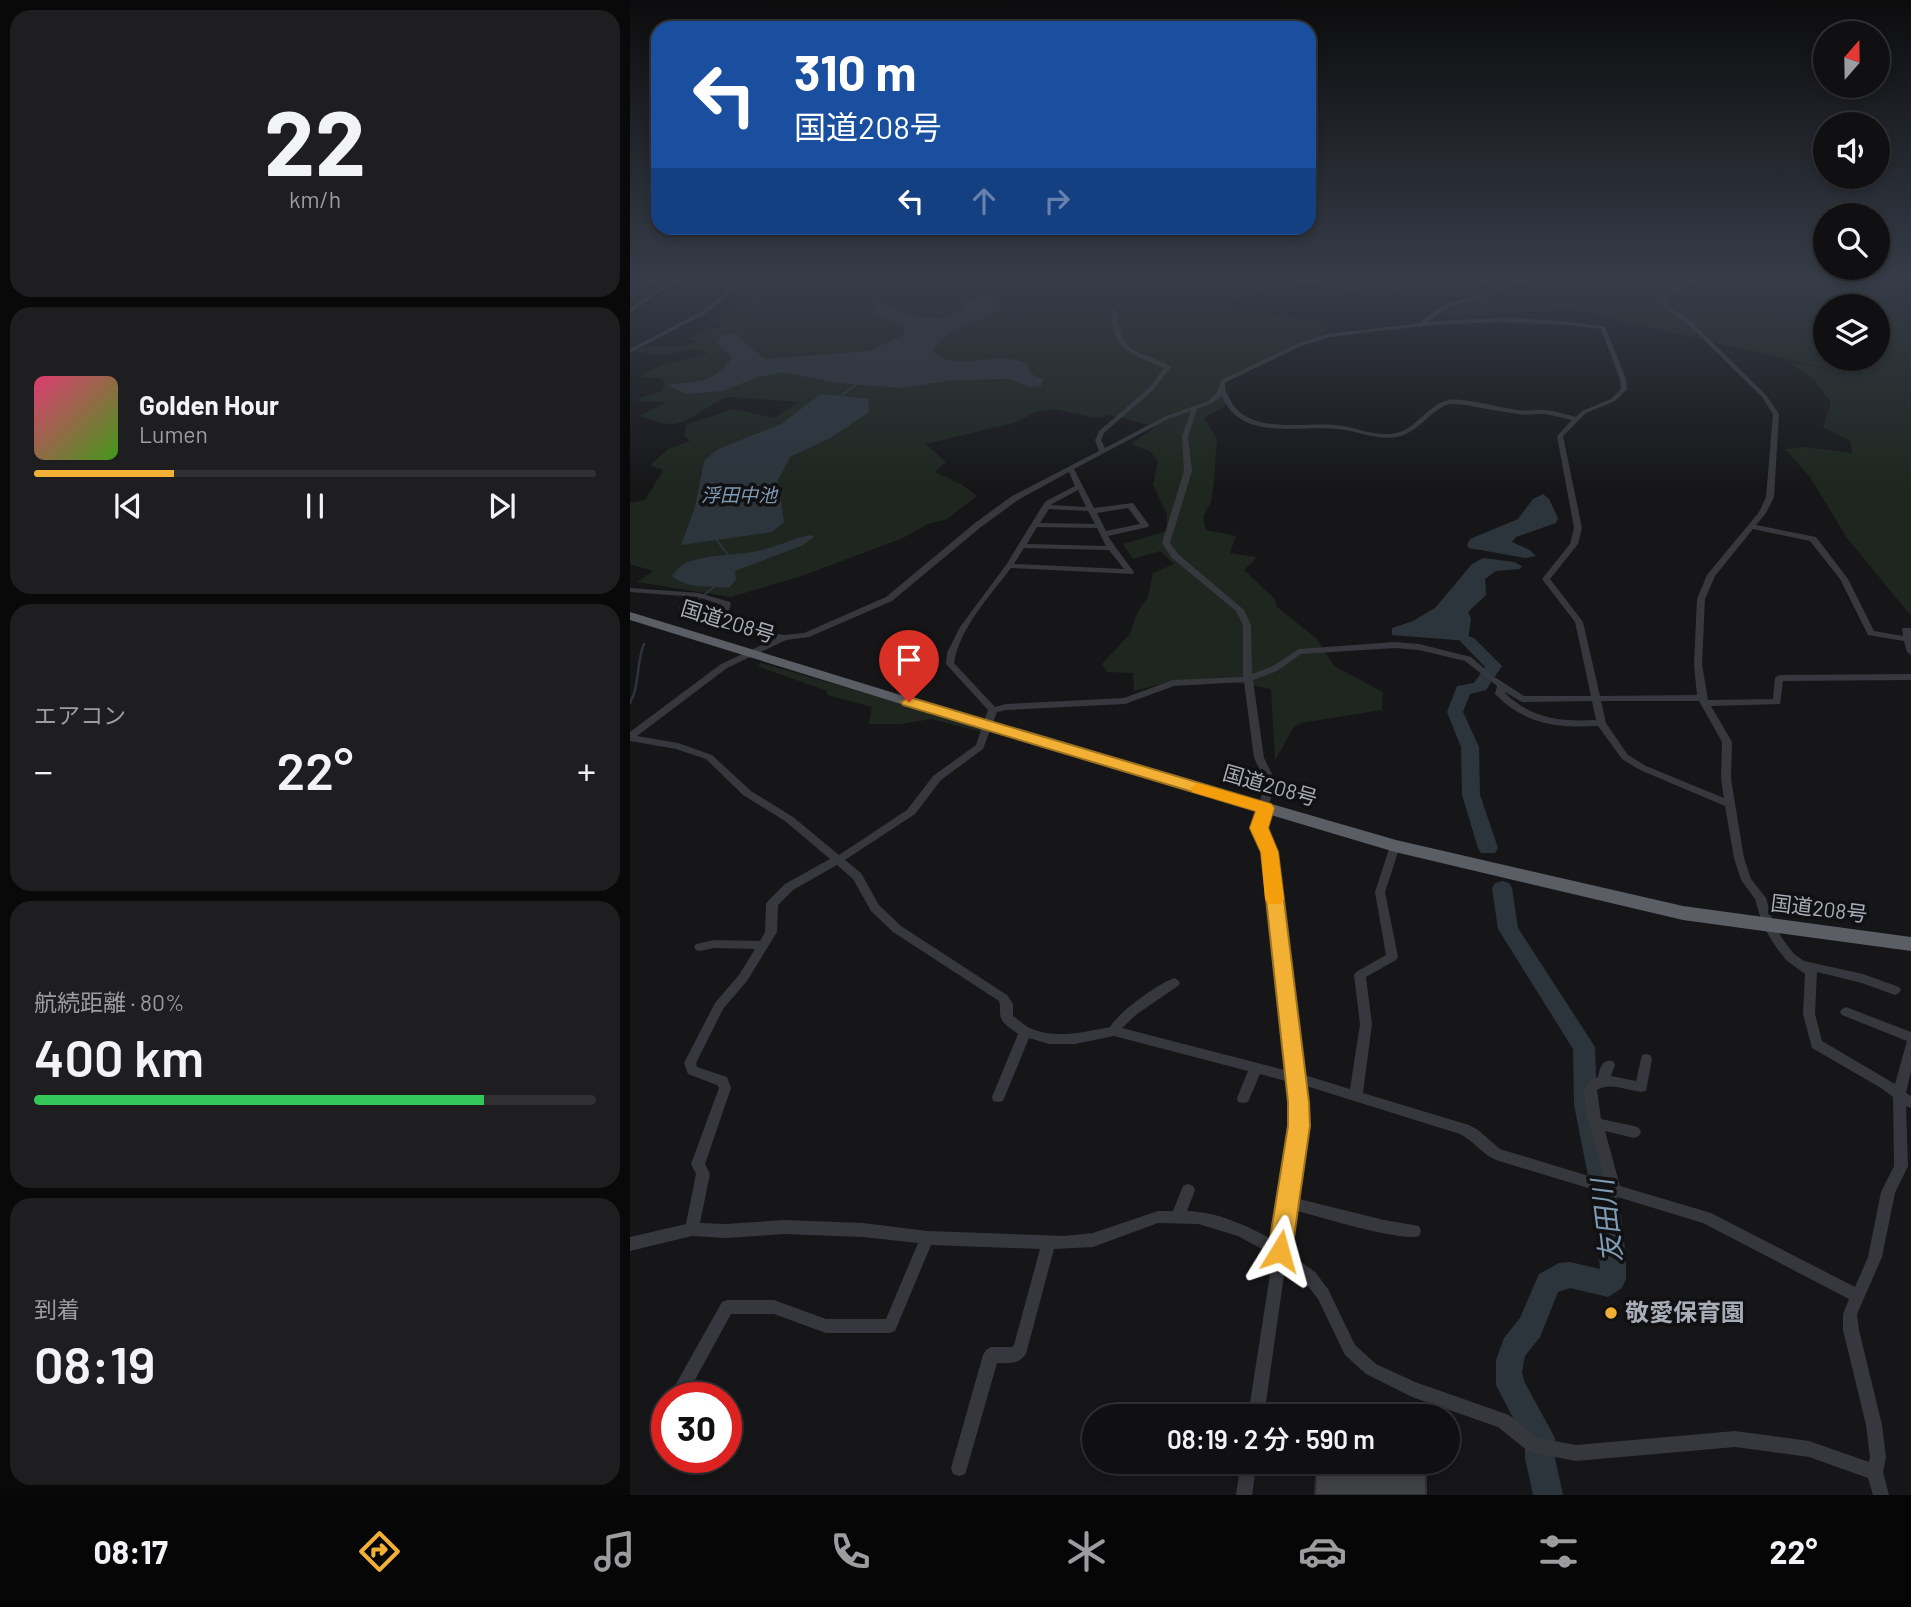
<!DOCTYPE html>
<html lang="ja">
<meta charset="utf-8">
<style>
body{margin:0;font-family:Barlow,"Noto Sans JP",sans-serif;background:#1e1e20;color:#f1f3f6;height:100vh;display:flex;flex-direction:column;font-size:26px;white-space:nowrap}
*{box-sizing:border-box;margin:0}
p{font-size:23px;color:#9c9d9f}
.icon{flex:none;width:38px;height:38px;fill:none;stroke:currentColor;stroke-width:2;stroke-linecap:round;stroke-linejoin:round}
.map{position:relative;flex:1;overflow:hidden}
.details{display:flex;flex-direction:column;gap:10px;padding:10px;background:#09090a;width:630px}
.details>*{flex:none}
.guide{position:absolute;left:21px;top:21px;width:665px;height:214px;border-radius:21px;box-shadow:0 4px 10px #0003,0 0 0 2px #303032;background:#1a4fa0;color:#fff;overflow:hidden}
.needle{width:46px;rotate:20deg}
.controls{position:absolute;left:1183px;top:21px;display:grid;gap:14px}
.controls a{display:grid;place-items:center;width:77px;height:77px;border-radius:50%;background:#101012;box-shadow:0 4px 10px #0003,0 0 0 2px #303032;font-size:35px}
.speed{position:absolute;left:21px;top:1382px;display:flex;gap:14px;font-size:35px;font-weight:700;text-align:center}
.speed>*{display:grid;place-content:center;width:91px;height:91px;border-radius:50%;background:#101012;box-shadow:0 4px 10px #0003,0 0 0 2px #303032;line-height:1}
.speed .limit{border:10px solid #d22;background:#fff;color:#111}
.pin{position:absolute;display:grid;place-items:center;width:60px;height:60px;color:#fff;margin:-72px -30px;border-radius:50% 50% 50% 0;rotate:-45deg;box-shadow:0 0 7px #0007}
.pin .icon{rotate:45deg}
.me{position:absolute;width:77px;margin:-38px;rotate:8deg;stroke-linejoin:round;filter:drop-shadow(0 0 5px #0008)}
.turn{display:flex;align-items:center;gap:24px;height:147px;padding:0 28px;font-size:32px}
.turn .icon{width:91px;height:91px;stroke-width:2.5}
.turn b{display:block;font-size:49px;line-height:60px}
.lanes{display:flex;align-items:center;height:66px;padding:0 28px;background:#0003;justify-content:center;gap:35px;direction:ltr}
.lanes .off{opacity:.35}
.big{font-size:52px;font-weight:600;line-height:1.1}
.details .tile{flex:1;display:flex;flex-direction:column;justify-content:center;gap:10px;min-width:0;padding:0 24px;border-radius:21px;background:#1e1e20}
.details .dial{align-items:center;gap:0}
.dial b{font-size:91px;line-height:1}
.song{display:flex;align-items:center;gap:21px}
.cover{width:84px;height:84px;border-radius:10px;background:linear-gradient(135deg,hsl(340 70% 55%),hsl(100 70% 35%))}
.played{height:7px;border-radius:4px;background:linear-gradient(90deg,#f2b134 25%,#303032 25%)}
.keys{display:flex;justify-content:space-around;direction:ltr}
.heat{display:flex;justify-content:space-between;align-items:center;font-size:38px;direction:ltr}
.charge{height:10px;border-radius:5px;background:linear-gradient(90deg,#34c759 80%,#303032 0)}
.trip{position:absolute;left:452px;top:1404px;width:378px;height:70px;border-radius:35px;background:#101012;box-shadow:0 4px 10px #0003,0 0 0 2px #303032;font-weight:600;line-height:70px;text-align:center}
.tabs{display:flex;height:112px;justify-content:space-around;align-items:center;background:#060607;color:#9c9d9f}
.tabs .icon{width:49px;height:49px}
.tabs .on{color:#f2b134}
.tabs b{font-size:32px;color:#f1f3f6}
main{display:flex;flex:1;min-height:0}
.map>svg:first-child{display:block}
</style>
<main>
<section class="details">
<div class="tile dial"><b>22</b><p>km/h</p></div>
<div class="tile">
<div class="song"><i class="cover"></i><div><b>Golden Hour</b><p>Lumen</p></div></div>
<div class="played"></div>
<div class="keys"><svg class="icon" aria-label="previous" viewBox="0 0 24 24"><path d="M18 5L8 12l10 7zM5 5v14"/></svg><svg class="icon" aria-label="pause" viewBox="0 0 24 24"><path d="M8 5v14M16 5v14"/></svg><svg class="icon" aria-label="next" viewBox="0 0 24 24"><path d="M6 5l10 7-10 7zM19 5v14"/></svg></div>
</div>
<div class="tile"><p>エアコン</p>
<div class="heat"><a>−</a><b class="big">22°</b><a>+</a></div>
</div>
<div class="tile"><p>航続距離 · 80%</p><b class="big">400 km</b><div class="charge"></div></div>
<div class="tile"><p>到着</p><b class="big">08:19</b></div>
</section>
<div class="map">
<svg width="1281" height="1495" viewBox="0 0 1281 1495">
<rect width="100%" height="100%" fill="#161618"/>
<!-- green -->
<g fill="#1e261f" fill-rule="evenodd">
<path d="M121,278h663c-35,36 -69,4 -107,7 -12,0 -27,2 -38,5 -17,4 -17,9 -36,7l-5,18 53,1 47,7 -1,10 -76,34 -26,16v23l-21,12 13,21 -3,42 -3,21 -8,15 3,13 30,6 -6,17 27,4 -13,13 30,28 3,9 40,32 17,27 49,26 -1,18 -81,13 -8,5 -18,33 -4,-72 -31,-6 -63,-3 -43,11 -1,-18 -26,-1 -5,-8 27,-29 9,-24 10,-14 5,-24 21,-9 -14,-13 -27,8 -10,-15 44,-13v-16l-14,-30 5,-23 -8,-11 -19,-7 24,-17 -44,-12 -17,3 -39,-9 -19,3 -22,11 -89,21 21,18 -11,10 26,12 16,12 -30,23 -19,5 -25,14 -101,38 -71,21 -94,-15 16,-11 -23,-7v-61l15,-3 18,-30 -13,-5 18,-16 22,-8 -6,-6 2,-10 47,-16 41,9 26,-16 -71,-5c-19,5 -36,25 -56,27 -10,1 -24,-6 -34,-8l28,-14 -29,-1 1,-3 23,-7 2,-9 -3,-4 -21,-1c15,-14 50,-18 69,-24l-13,-4 -32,6 -28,-3 2,-3c18,-5 44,1 60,-8l-12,-2 16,-9 19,-3 1,-4 -9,-1 3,-2 22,-8 -5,-3 41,-19 -22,-3 -13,2z"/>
<path d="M981,278h300v338l-64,-78 -37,-61 -25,-28 21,-2 46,6 -2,-12 -27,-14 8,-25 -18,-23 -26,-18 56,11 -270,-62 -129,6 11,-11 81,-23 60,8zM1195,306h53v53h-53z"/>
<path d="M131,663l222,64 -1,5 -51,-13 -29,5h-33l3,-17 -45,-12v-4l-70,-25z"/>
</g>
<!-- water -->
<g fill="#2c353c">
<path d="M345,297h14l14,11c-23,16 -56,16 -70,43 18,20 53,5 76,8 6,0 11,3 17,4l5,11 12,5 -2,7 -12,1 -21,-8 -55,1 -52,8 -63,-5 -55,-11 -25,5 -35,14 -36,3 -21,-9c30,-4 46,0 66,-27l-16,-17 6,-6 12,-2 31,26 103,-8 36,-16 -1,-10 -30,-11 1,-11c27,6 52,23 80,11 8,-4 12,-13 21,-17z"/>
<path d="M191,394l49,5 -2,4 1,9 -37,25 -42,20 -12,23 6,42 -12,10 -91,13 14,-38 9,-46 14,-12 63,-25z"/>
<path d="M913,494l6,5 9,19 -2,5 -40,14 -4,5 18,8 6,6 -11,2 -56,-10 -2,-3 3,-6 48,-20 15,-20z"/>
<path d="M181,535l3,2 -11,8 -68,26 1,9 -7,8c-19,-3 -41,2 -57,-12 4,-6 9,-11 16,-14 19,-7 46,-7 65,-10 20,-3 39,-14 58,-17z"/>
<path d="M853,558l31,4 8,4 -2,3 -24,2 -11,8 1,16 -18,17 3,6 -3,23 -76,-6v-7l21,-7 22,-13 37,-44z"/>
</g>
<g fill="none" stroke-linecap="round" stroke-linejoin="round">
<!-- stream-far1 -->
<g stroke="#2c353c" stroke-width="2">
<path d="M211,396l17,-13"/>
<path d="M86,539l14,19"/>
<path d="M52,607l14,-6 21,-16"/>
</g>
<!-- stream -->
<g stroke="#2c353c" stroke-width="2.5">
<path d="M50,608l6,-3"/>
<path d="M0,703c10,-18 6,-40 14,-59"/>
</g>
<!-- river -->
<g fill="#2c353c" fill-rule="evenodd">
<path d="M838,636l6,2 28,28 -16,24 -16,4 -7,18 16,35 1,48 18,53 -3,5h-14l-3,-5 -16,-53 -1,-48 -14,-35 10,-26 17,-3 11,-16 -25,-26z"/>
<path d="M872,881l7,2 3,5 6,40 77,119 2,58 24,111 5,42v21l-4,9 -14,9 -38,-9 -12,4 -18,45 -15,19 -3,16 2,9 31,57v20l8,37h-30l-8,-37v-17l-29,-56v-25l8,-22 16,-20 19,-44 20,-11 11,-1 30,7 -4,-53 -22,-111 -1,-56 -75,-120 -6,-41 3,-5z"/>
</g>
</g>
<!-- building -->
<g fill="#404145" stroke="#303034" stroke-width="2">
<path d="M691,1406l41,4 -1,6h-41z"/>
<path d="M687,1461h109v34h-111z"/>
</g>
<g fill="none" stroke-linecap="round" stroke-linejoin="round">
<!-- minor -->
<g fill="#37383d" fill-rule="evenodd">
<path d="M43,278h7l-50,35v-5l34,-23 -34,1v-4l39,-1z"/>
<path d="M114,278h6l-44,35 -76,40v-4l72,-38z"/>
<path d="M849,278h6l11,10c18,-6 35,-10 54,-10l-33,6 -39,15 -28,7 -23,16c59,-5 120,-6 178,5l21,52 1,10 -12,12 -29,12 -23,23 19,92 -4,16 -28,35 33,43 17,74 97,-1 -3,-31 3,-65 10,-24 52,-63 7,-15 7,-83 -11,-17 -74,-73 -25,-17 -1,-6c10,-12 23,-23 40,-23l-24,12 -10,11 1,5 23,16 74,73 13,19 -5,83 -8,16 -10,12 60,12 32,42 26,52 29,5 -1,-6 1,-2h8v27l-4,-3 -3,-11 -36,-6 -28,-56 -30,-38 -57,-12 -38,47 -10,23 -3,65 6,36 65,-1 2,-21 4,-3 132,-1v6l-128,1 -3,23 -69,2 21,36 -1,37 13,79 7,21 15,19 8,27 10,16 10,13 10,7 59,13 36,13 2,3 -2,3 -4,2 -33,-12 -45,-11 -2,42 7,27 73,43 12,-43 -65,-26 -2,-3 2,-3 4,-2 65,25v39l-5,22 5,3v12l-5,-2 2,60 -13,27 -13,64 -25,57 2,16 23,95 4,32 -3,15 6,23h-16l-5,-17 -59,-21 -74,-10 -159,14 -42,-8 -6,-2 -30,-24 -86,-30 -46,-23 -21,-19 -27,-56 -13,-17 -20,-14 -21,148h-16l25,-161 -35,-19 -40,-12 -40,-1 -65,24 -39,2 -28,105c-8,11 -17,9 -29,9l-30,105 -2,6 -6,2 -6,-2 -2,-6 32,-113 3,-5 5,-3h21l2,-2 26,-96 -109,-4 -36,86 -5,2h-64l-52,-19h-43l-46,84h-17l54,-96 5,-2h47l52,19h60l32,-76 -55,-6 -79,-3 -58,4 -34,-2 -62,15v-14l56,-13 10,-50 -5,-10 28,-76 -2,-3 -29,-11 -4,-11 31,-60 24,-28 16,-26 -41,-1 -14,3 -4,-1 -2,-3 2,-3 18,-4 46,1 5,-9 1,-28 2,-3 17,-17 45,-25 -45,-38 -42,-26 -37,-36 -30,-10 -46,-8v-9l91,-68 54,-25 -42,-7 -16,-12 5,-15 -24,-8 -68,-5v-4l69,5 31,9 1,2 -5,15 13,9 45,7 20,-2 82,-36 89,-74 37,-27 87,-45 -4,-11 4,-9 50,-43 15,-20c-31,-13 -55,-19 -52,-59l5,1c4,49 20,37 54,57l-18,23 -49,43 -3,7 4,8 59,-31 44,-16 9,-8 4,-13 76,-36 30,-10 94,-11 1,-3 24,-16 28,-7 18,-7zM871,322l68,3 32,4 19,50 1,10 -10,10 -29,12 -6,6c-11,-3 -21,-6 -32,-7 -9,-1 -18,2 -27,0 -13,-2 -58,-13 -68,-10 -20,4 -31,26 -49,32 -21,7 -43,-5 -64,-7 -33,-3 -91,11 -107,-28 -3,-6 -5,-8 -3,-15l75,-36 29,-9 101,-12zM592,396c19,46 76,29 116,33 21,2 41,13 63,7 19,-6 33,-29 49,-32 5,-1 11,1 16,1 18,3 36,7 53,9 9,2 18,-1 27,0 9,2 18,4 26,6l-15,16 17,92 -4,16 -28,35 33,43 16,74h-67l-31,-20 -22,-19 -52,-13 -24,-2 -96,7 -28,18 -19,7 -1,-49 -7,-15 -66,-56 -8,-11 22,-72 -4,-35 9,-27 15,-6zM561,411l-9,25 2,35 -22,72 10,15 64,53 7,14v52l-70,3 -49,18 -118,6 -11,3 -41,-44c6,-36 36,-67 57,-95l122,6 1,-2 -20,-27 -6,-9 40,-9 1,-2 -16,-22 -39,5 -20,-39 94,-50zM439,472l6,14 -29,15 -3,4 -37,60 -46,62 -13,26 -1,10 1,2 41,45 -12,35 -43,31 -26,34 -68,45 -46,-38 -42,-26 -39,-36 -34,-12 -41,-7 90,-68 59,-28 23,-3 83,-36 89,-74 37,-27zM448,490l8,17 -35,-2 1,-1zM498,508l12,16 -34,7 -9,-18zM419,509l39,2 7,13 -55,-1zM407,527l60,1 9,18 -79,-2zM394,548l85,2 15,19 -110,-5zM765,648l24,2 46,11 32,25 -2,8 2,2c30,29 61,32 101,30l24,33 18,11 85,36 9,52 7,22 14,19 8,27 13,21 10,13 19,14 -2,40 9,34 69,40 12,9 1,69 -13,26 -13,65 -13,30 -144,-74 -91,-27 -15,-55 29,7 5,-2 2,-4 -2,-4 -5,-2 -33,-7 -4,-29c13,-8 29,0 44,2l5,-1 6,-32 -2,-4 -4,-1 -4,1 -6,26 -25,-5 4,-11 -2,-4c-11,-3 -13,7 -15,16l-7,3 -7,8 1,21 20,72 -105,-32 -22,-19 -9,-5 -106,-32 9,-69 -6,-47 30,-17 2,-3 -13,-65 15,-46 -1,-3h-8l-1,3 -15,46 11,63 -30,17 -2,3 6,49 -10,65 -49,-15 -26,-222 -11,-24 11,-48 -11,-22 -11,-78 24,-9 24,-17zM614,682l10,76 11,22 -11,48 11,24 23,219 -166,-43 15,-14 41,-28 2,-3 -2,-3 -4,-2c-19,8 -53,32 -64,49 -26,5 -53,12 -78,2 -7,-3 -13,-9 -19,-13v-12l-6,-9 -106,-69 -22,-21 -18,-32 -16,-13 70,-46 26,-34 42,-31 14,-37 9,-2 119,-6 49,-18zM875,692l17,10 70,-1 4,19c-36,2 -64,-1 -91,-27zM971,701h98l23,41 -1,37 3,19 -78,-32 -18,-11 -22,-32zM207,865l16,14 18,32 22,21 106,69c2,6 0,11 2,17 2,6 12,12 17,16l-26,63 1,4 5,1 5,-1 26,-63 20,6h26l39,-8 134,35 -11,27 1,4 5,1 5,-1 12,-28 29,8 3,44 -17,115c-27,-15 -57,-29 -88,-30l8,-21 -2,-4 -5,-2 -5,2 -10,25h-15l-65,22 -29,3 -137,-5 -64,-8 -79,-3 -58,4 -26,-1 10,-49 -5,-10 26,-76 -4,-11 -30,-10 -1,-4 27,-54 24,-28 30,-49 1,-27 15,-15zM673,1085l157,49c14,7 22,20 36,26l207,63 146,76 -6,15v16l23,95 4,32 -1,5 -60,-21 -74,-10 -159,14 -38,-7 -29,-23 -94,-33 -39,-18 -21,-19 -27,-56 -13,-17 -21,-15 -6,-7 6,-40c23,6 106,32 125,26l2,-5 -2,-5 -35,-6 -89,-22 11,-72z"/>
<path d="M37,1407c0,12 3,27 -10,32l-6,-2 -2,-6 12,-22z"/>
<path d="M611,1461h16l-5,34h-16z"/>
</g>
<!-- trunk -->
<path fill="#5b5e65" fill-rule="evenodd" d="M0,612l362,111 404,117 287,66 228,31v14l-228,-31 -288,-68 -413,-123 -352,-109z"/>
</g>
<!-- sky -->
<linearGradient id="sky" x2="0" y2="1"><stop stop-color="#0c0c0d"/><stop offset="0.57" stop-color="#363c48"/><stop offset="1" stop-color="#363c48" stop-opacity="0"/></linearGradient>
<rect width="1281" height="487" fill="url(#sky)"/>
<!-- route -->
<path fill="#f2b134" stroke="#9d7322" stroke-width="2" d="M279,697l362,107 3,4 -6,20 10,24 31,250 1,24 -18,125 -3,8 -9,3 -8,-3 -4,-8 20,-125v-24l-27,-250 -11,-24 6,-17 -353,-106 -2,-3z"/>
<!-- slow -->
<path fill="#f59e0b" d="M568,783l73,21 3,4 -6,20 10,24 6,47 -3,5h-13l-3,-5 -4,-47 -11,-24 6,-17 -64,-19 -2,-4z"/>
<!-- markers -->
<circle fill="#f2b134" stroke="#111113" stroke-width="2.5" cx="981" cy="1313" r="7"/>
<g text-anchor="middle" stroke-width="7" stroke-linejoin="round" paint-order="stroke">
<!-- far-water labels -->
<g font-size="19" font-style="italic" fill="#7f9bb3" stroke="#111113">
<text x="109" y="502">浮田中池</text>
</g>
<!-- street labels -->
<g font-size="21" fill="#a8adb8" stroke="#111113">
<text transform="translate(98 622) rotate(17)" y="7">国道208号</text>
<text transform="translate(640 786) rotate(16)" y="7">国道208号</text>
<text transform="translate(1189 909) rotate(7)" y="7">国道208号</text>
</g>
<!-- near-poi labels -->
<g font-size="24" font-weight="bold" fill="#a8adb8" stroke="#111113" text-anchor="start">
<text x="995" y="1321">敬愛保育園</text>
</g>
<!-- near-water labels -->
<g font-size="28" font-style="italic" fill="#7f9bb3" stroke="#111113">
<text transform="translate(977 1221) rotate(-97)" y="10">友田川</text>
</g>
</g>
</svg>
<div class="controls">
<a><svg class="needle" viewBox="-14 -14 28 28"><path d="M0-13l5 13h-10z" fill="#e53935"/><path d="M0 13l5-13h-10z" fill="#9c9d9f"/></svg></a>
<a><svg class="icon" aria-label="sound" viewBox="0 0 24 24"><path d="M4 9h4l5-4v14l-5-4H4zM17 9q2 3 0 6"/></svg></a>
<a><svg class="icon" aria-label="search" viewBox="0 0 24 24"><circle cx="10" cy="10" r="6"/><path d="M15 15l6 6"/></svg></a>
<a><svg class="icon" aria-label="layers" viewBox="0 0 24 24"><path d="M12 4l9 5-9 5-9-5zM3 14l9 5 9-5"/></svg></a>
</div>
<div class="speed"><div class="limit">30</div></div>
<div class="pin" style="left:279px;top:702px;background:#d93025"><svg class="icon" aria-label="arrive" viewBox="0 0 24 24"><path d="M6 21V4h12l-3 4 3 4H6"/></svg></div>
<svg class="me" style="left:650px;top:1251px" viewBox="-20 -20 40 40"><path d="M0-17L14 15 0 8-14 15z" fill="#f2b134" stroke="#fff" stroke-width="4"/></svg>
<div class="trip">08:19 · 2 分 · 590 m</div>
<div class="guide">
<div class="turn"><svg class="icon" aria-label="left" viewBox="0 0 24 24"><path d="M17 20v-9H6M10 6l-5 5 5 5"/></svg><div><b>310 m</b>国道208号</div></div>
<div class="lanes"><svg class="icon" aria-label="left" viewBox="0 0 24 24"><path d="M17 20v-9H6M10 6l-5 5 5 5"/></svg><svg class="icon off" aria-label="ahead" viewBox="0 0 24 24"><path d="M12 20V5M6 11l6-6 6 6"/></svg><svg class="icon off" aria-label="right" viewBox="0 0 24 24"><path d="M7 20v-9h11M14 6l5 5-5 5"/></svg></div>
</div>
</div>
</main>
<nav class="tabs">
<b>08:17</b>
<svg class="icon on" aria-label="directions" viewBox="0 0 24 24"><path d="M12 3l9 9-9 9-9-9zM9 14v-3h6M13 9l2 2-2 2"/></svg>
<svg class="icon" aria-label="music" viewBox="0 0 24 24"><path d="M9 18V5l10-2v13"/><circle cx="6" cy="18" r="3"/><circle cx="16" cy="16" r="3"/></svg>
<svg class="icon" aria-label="phone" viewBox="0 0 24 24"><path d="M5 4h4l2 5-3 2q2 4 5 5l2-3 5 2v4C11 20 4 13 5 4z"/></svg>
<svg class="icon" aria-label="climate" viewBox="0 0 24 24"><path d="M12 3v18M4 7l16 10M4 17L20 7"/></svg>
<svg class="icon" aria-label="car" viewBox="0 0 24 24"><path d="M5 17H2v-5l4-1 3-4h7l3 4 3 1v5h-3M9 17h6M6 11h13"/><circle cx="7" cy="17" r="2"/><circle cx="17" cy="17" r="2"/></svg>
<svg class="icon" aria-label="filters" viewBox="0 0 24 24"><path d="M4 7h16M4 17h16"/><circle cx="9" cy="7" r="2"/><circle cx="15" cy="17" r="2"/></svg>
<b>22°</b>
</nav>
